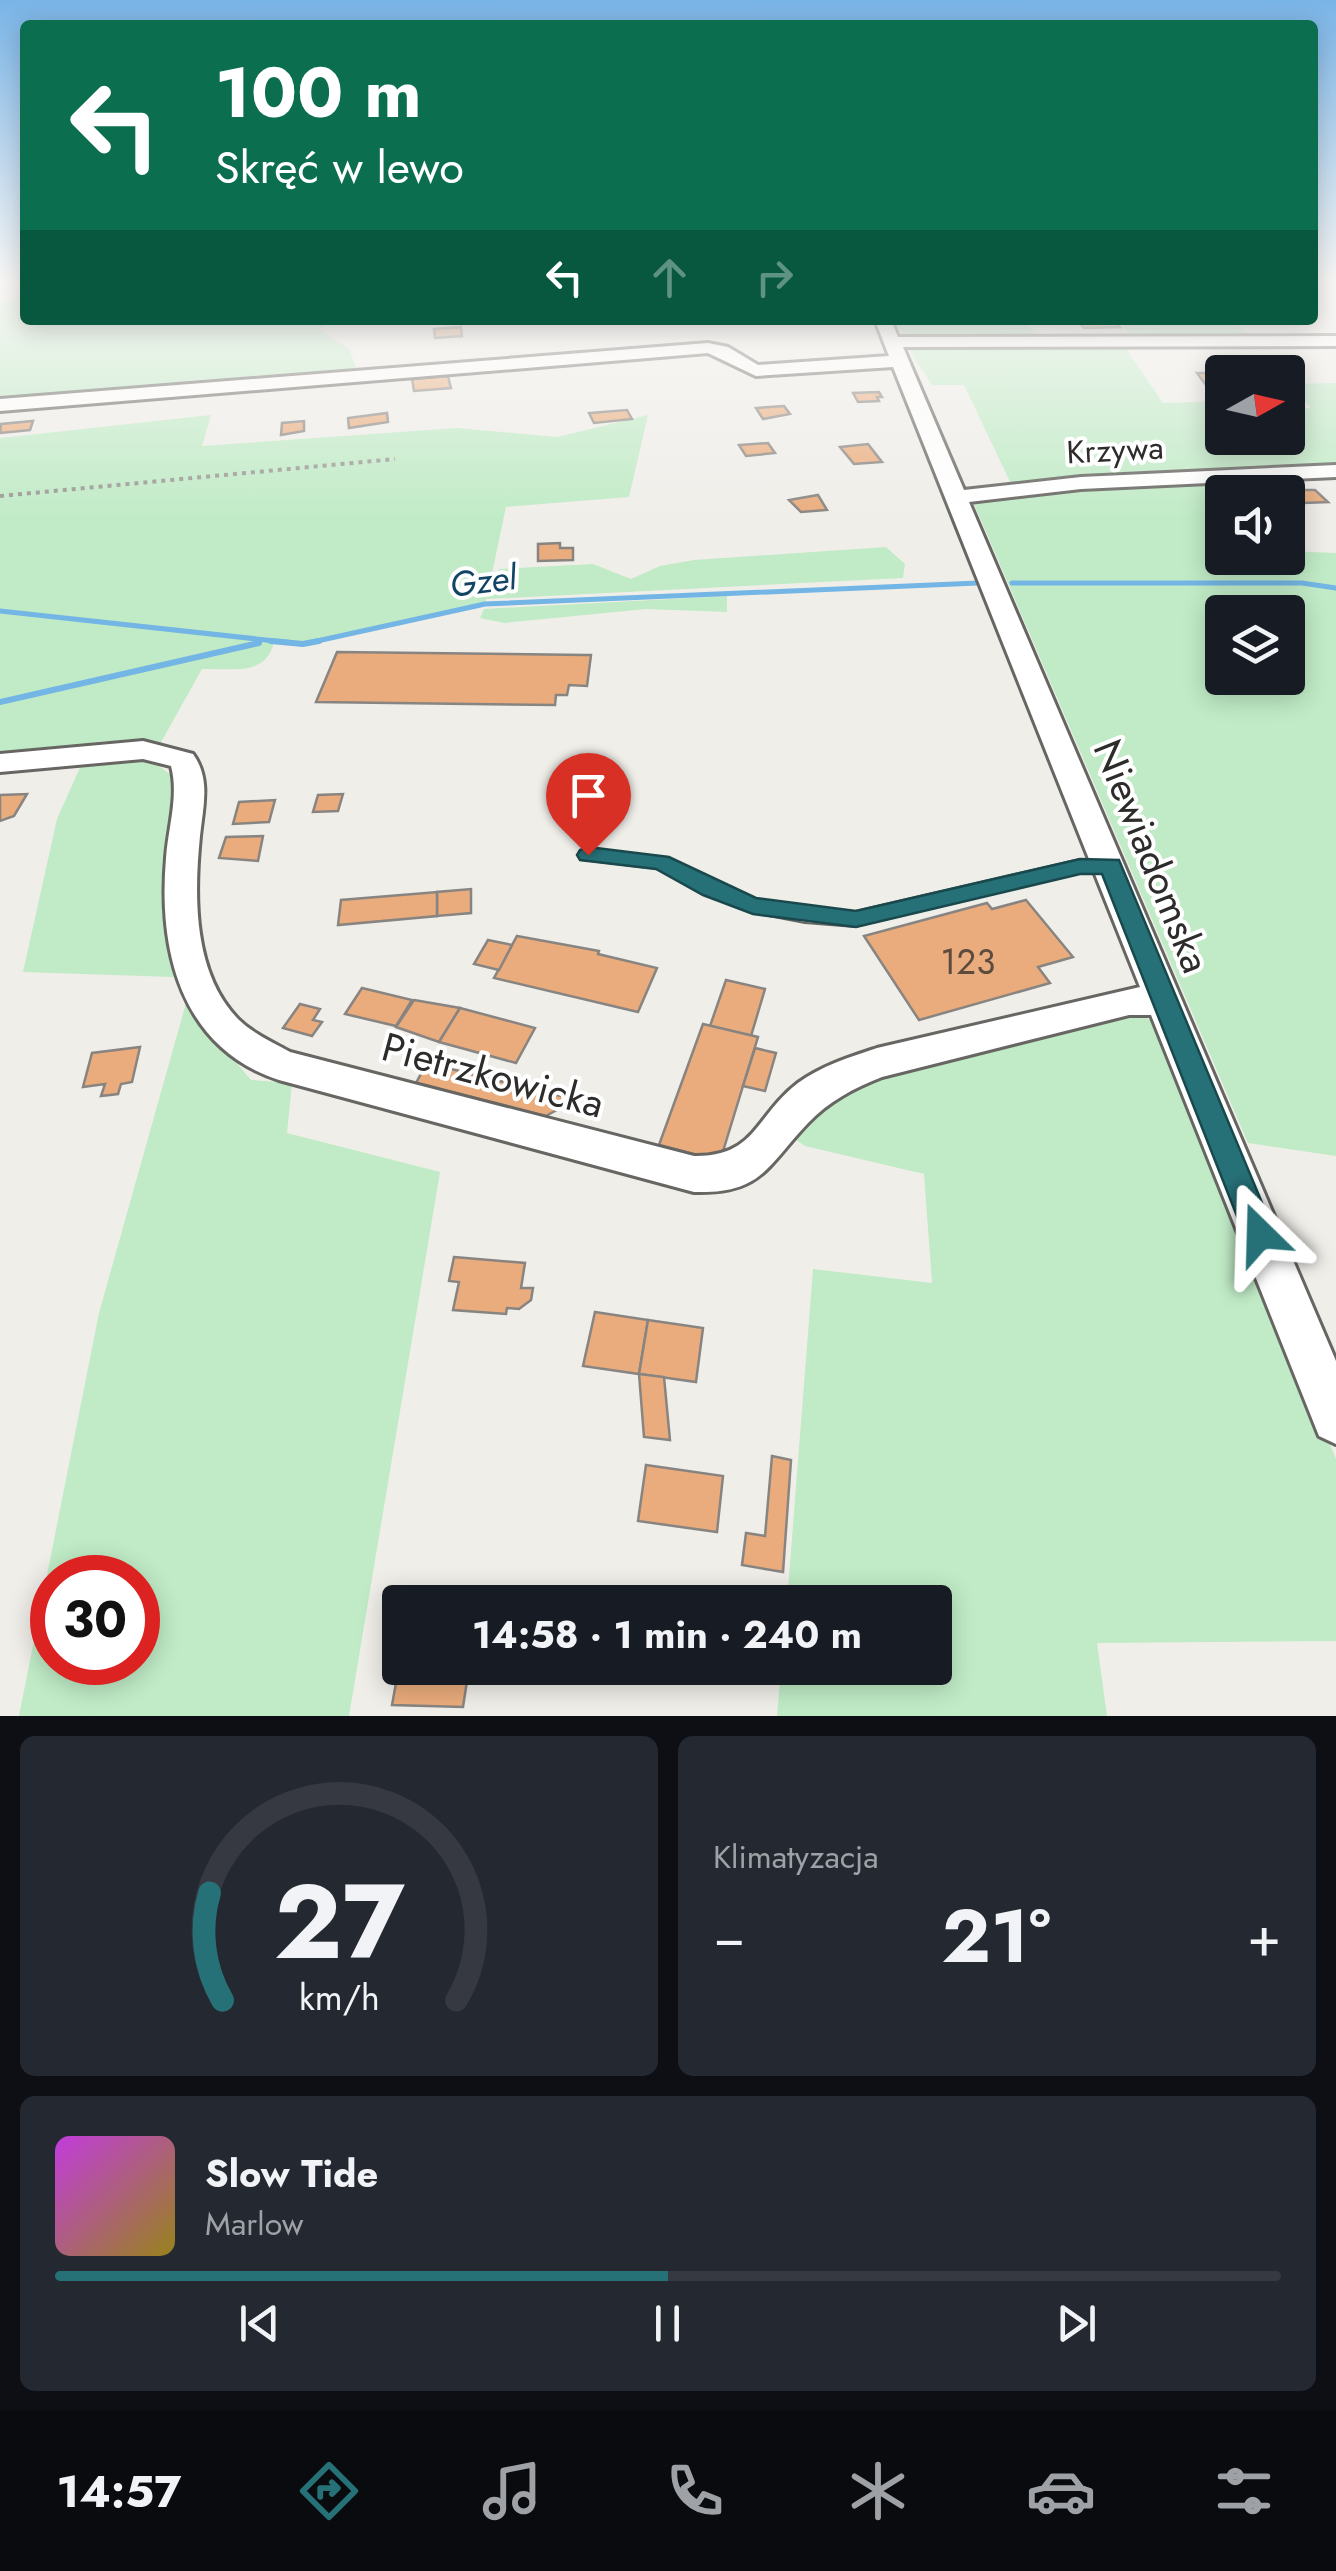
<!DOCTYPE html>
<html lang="pl">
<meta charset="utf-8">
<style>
body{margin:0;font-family:Jost,sans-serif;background:#242831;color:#f1f3f6;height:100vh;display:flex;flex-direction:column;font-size:38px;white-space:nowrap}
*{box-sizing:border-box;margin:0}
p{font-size:32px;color:#9ea1a6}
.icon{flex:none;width:55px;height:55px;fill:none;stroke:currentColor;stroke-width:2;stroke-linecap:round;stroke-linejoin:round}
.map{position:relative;height:1716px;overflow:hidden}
.panel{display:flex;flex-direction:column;gap:20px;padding:20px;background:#0d0f14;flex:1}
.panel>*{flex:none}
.hud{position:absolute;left:20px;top:20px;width:1298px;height:305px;border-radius:10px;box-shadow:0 5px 25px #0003;background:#0b6e4f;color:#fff;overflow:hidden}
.needle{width:65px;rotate:82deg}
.fabs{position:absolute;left:1205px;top:355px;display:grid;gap:20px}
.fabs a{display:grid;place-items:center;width:100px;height:100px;border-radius:10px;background:#171b24;box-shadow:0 5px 25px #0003;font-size:50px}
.speed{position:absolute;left:30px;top:1555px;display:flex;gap:20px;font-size:50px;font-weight:700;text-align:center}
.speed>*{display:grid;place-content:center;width:130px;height:130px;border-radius:50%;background:#171b24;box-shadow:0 5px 25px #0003;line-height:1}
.speed .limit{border:15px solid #d22;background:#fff;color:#111}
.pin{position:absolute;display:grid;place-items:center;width:85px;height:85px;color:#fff;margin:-102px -42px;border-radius:50% 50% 50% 0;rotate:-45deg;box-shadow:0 0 10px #0007}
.pin .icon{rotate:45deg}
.me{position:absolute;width:110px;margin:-55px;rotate:338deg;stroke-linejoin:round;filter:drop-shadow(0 0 8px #0008)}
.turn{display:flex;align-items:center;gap:35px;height:210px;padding:0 30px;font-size:45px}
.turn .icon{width:130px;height:130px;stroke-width:2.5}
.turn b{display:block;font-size:70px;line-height:85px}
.lanes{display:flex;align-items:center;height:95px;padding:0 30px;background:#0003;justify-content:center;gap:50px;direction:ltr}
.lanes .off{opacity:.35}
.big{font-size:75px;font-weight:700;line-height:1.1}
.panel .tile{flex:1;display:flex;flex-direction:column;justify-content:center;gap:15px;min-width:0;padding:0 35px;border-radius:15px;background:#242831}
.panel .dial{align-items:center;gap:0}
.dial svg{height:260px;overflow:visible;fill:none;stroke:#363941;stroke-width:7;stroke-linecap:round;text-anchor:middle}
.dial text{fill:#f1f3f6;stroke:none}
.song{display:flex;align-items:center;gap:30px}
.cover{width:120px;height:120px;border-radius:15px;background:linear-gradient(135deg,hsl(290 70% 55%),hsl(50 70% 35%))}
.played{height:10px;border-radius:5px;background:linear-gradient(90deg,#267177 50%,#363941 50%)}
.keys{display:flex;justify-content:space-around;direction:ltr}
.heat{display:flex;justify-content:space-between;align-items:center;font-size:55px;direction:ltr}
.panel .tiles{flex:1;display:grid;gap:20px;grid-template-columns:1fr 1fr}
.tile:last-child{grid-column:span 2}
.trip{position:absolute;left:382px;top:1585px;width:570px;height:100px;border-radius:10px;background:#171b24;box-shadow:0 5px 25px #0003;font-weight:700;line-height:100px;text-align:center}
.menu{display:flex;height:160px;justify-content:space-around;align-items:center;background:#090b0e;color:#9ea1a6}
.menu .icon{width:70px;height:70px}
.menu .current{color:#267177}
.menu b{font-size:45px;color:#f1f3f6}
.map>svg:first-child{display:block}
</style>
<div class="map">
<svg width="1336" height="1716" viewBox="0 0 1336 1716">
<rect width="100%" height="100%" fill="#f0eee9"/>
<!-- green -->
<g fill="#c0ebc6" fill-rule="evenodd">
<path d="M25,298v22h316l-23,9 31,20 10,25 -359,27v-101z"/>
<path d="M895,320h130l13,19 -133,3z"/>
<path d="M1118,320h114l19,18h-118z"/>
<path d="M1123,344l40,59 59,-2v37h66v-29l23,-1 -23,-24 48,-1v83l-324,20 -48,-101h-32l-26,-40z"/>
<path d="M211,415l-9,31 255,-18 100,9 91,-22 -19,82 -123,10 -18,85 11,-23 94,-5 38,15 29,-13 34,-6 192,-13 19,17 -2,14 -417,21 -1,5 -182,40 -29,-2c-8,35 -43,26 -72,27l-42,75 -56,-3 -104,16v-319z"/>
<path d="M1215,483l8,9 -1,66h66v-7l48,2v603l-88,-13 -274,-639 6,-6 90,-10zM1222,612h66v66h-66z"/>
<path d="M727,596v16l-81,-3 -142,14 -24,-5 4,-9z"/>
<path d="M125,758l29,5 19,13 1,201 -151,-5 34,-153 26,-58z"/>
<path d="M186,1003l65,77 41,3 -5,50 153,39 -91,544h-330l80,-403zM52,1578h86v84h-86z"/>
<path d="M1132,1012l23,10 181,437v182l-239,2 10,73h-330l4,-48h154v-66h-148l26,-333 119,14 -8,-109 -119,-28 -10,-7 32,-39 38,-15 107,-34z"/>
</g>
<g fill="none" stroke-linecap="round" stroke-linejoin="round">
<!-- stream-far1 -->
<g stroke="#73b5e5" stroke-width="5">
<path d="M1012,583h290l34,5"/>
<path d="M0,611l294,32"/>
<path d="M308,643l177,-39 493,-21"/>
</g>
<!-- stream -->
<g stroke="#73b5e5" stroke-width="6">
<path d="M271,641l32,3 16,-3"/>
<path d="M0,702l259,-59"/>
</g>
</g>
<!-- building -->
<g fill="#eaac7c" stroke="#888481" stroke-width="2.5">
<path d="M1078,321h36l6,6 -36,1z"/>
<path d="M461,327l1,9 -27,2 -1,-9z"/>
<path d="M1197,373h25v12h-16z"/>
<path d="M448,376l3,12 -37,3 -2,-12z"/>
<path d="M879,392l3,5h-5l2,4 -21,1 -5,-9z"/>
<path d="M784,406l6,8 -27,5 -7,-11z"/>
<path d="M627,410l5,9 -38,4 -5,-10z"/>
<path d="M387,413l1,9 -39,6 -1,-10z"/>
<path d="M33,421l-3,9 -30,3 1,-9z"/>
<path d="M304,421v10l-23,4 1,-12z"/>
<path d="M768,443l7,10 -29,3 -7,-11z"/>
<path d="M868,444l14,18 -28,2 -14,-17z"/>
<path d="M1290,490h25l13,12 -25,1z"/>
<path d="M818,495l9,15 -26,2 -12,-12z"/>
<path d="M560,543v5h13v12l-35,1v-17z"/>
<path d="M337,652l249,3h5l-4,31 -18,-1 -2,10h-11l-1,10 -239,-3z"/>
<path d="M27,794l-13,22 -14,5v-26z"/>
<path d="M343,794l-5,17 -25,1 5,-17z"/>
<path d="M275,800l-6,22 -36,2 6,-22z"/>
<path d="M263,836l-5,25 -39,-3 7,-21z"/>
<path d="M471,889v24l-34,3v-24z"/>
<path d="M437,892v24l-99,9 3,-25z"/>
<path d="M1026,900l47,57 -35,10 12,16 -131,37 -55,-84 123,-33 5,6z"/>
<path d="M517,936l82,15 -1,3 59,14 -19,44 -144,-34z"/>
<path d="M488,940l24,5 -13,25 -25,-6z"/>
<path d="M726,980l39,9 -14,47 -41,-10z"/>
<path d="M362,988l50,12 -16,26 -51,-12z"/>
<path d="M414,1000l46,8 -21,34 -43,-15z"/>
<path d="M300,1004l20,5 -7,11 9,2 -10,14 -29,-8z"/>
<path d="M460,1008l75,20 -19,35 -77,-21z"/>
<path d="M703,1024l55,13 -38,124 -61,-16z"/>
<path d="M140,1047l-8,35 -11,2 -3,10 -17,2 4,-12 -22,3 9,-34z"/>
<path d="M755,1048l21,5 -11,38 -22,-5z"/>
<path d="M427,1063l138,34 -5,11 -14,8 -130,-33z"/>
<path d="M454,1257l71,6 -4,25h12l-2,12 -12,9 -12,-1 -1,6 -53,-4 6,-28 -10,-1z"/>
<path d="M595,1312l53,8 -9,54 -56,-8z"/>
<path d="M648,1320l55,8 -7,54 -57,-8z"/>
<path d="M639,1374l25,3 6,63 -26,-3z"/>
<path d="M772,1456l19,4 -8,112 -41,-7 4,-32 19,3z"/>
<path d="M646,1465l77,11 -6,56 -79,-11z"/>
<path d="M400,1661v7h69l-6,39 -71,-2z"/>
</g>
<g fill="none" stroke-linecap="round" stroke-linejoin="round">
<defs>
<path id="lane" d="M588,849l79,9 51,28 38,14 49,10 50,2 225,-52h31l9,6 -9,6h-31l-225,54 -50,-4 -52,-10 -47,-18 -49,-26 -75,-9 -3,-4z"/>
<path id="street" d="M875,320h16l7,17 438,-1v10l-433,1 61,143 117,-13 255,-12v12l-255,12 -112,13 367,859v83l-17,-8 -168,-421h-22l-247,62c-28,11 -53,24 -74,46 -41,43 -46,71 -114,69l-415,-112c-98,-32 -121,-129 -113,-222 2,-30 13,-62 5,-92l-28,-7 -143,13v-18l143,-13 50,13c18,25 10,53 7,82 -6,60 -7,137 38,183 14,14 34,23 52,33l404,104c62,1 61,-40 104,-73 23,-17 52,-26 79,-35l263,-61 -247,-620 -137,9 -48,-23 -708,58v-12l708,-56 20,4 30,18 131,-9z"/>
</defs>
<!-- lane casing -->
<use href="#lane" stroke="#676662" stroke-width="4"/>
<!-- street casing -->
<use href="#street" stroke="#676662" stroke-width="6"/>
<!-- path -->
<path stroke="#989794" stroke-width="4" stroke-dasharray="4 5" stroke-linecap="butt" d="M0,496l395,-37"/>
<!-- lane -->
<use href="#lane" fill="#fff" fill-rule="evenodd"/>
<!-- street -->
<use href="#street" fill="#fff" fill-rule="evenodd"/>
</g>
<!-- sky -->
<linearGradient id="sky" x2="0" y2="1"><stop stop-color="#79b4e7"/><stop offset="0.54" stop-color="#f8f7f5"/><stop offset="1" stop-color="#f8f7f5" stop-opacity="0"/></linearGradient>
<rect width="1336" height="522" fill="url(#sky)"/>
<!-- route -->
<path fill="#267177" stroke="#19494d" stroke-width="2.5" d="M588,847l81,10 87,41 100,13 224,-52 39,1 156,374 -4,9 -11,4 -11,-4 -5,-9 -142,-360h-22l-224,53 -103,-13 -50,-19 -47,-26 -76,-9 -3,-5 3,-5z"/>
<g text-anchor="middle" stroke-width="8" stroke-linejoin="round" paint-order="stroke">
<!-- far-street labels -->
<g font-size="32" fill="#2d2c2b" stroke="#fff">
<text transform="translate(1115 450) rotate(-3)" y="11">Krzywa</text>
</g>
<!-- far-water labels -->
<g font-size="35" font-style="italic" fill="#124465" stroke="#fff">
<text transform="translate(483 581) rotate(-7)" y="12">Gzel</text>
</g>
<!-- number labels -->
<g font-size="35" fill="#5c4c3f">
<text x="968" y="974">123</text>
</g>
<!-- street labels -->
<g font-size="40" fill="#2d2c2b" stroke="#fff">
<text transform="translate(1152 856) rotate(68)" y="14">Niewiadomska</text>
<text transform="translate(493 1075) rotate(15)" y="14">Pietrzkowicka</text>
</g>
</g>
</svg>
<div class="fabs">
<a><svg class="needle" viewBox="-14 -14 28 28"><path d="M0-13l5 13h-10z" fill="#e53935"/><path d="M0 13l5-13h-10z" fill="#9ea1a6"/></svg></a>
<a><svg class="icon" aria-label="sound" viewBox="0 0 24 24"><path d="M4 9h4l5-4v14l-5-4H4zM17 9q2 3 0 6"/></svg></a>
<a><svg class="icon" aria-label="layers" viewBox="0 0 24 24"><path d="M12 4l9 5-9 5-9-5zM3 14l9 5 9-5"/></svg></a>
</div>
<div class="speed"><div class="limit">30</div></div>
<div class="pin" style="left:588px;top:855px;background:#d93025"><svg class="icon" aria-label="arrive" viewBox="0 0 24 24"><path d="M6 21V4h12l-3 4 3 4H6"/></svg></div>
<svg class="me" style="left:1260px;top:1234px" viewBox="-20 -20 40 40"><path d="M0-17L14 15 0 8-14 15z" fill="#267177" stroke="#fff" stroke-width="4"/></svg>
<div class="trip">14:58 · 1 min · 240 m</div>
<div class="hud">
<div class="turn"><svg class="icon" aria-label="left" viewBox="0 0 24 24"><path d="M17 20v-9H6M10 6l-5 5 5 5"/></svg><div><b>100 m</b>Skręć w lewo</div></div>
<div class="lanes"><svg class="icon" aria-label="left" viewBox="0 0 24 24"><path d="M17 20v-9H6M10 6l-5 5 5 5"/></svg><svg class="icon off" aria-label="ahead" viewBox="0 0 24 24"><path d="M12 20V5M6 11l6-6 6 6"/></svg><svg class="icon off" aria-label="right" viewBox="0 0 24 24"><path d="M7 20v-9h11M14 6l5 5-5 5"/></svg></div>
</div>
</div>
<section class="panel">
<div class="tiles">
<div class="tile dial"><svg viewBox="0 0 100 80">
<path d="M14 69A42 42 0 1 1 86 69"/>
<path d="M14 69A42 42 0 0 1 10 36" stroke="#267177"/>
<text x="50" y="56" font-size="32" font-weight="700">27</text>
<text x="50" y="72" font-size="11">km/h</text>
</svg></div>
<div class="tile"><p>Klimatyzacja</p>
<div class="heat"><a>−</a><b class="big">21°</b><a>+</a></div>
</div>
<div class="tile">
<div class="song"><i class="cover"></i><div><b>Slow Tide</b><p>Marlow</p></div></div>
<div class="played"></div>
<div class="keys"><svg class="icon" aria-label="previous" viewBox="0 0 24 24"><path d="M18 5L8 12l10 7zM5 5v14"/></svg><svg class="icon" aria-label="pause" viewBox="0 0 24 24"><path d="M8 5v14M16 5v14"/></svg><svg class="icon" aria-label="next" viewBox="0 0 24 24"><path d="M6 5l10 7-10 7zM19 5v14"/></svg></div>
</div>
</div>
</section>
<nav class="menu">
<b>14:57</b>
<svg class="icon current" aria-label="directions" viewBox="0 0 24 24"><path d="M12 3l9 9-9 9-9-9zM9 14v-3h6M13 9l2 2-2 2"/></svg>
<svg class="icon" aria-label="music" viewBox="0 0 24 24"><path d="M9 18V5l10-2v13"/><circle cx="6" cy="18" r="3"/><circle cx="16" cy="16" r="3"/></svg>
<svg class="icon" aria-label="phone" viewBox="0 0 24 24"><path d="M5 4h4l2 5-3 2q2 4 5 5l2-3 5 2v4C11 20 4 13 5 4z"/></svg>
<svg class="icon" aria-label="climate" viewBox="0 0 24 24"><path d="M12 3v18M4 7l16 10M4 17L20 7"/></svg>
<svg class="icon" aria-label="car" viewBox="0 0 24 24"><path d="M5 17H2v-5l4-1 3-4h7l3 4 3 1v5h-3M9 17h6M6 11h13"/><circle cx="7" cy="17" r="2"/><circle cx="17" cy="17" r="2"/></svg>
<svg class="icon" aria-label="filters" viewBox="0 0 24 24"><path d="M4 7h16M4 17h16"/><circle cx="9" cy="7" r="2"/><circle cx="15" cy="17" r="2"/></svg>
</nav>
